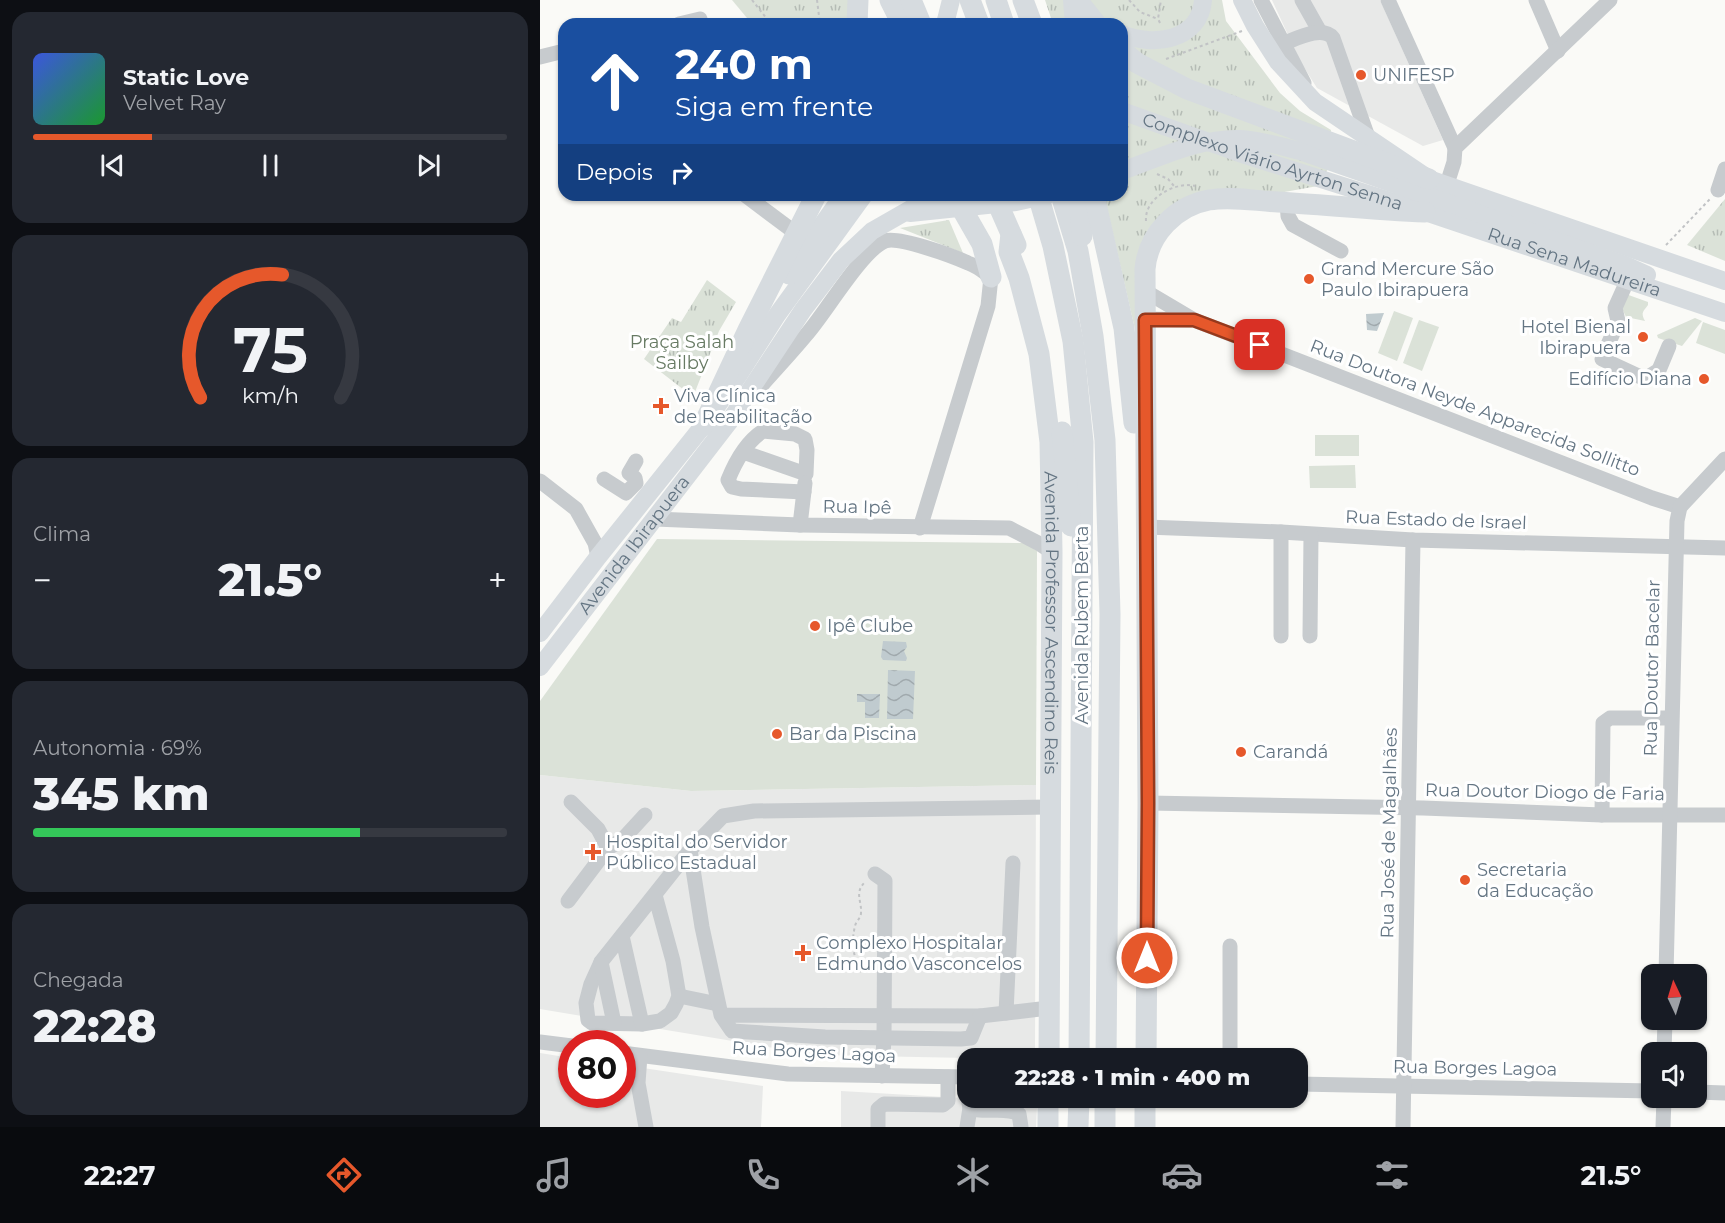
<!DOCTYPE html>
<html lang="pt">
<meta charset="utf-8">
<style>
body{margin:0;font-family:Montserrat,sans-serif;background:#242831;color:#f1f3f6;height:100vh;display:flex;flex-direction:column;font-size:22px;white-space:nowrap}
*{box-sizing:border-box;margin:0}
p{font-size:20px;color:#9ea1a6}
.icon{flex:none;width:33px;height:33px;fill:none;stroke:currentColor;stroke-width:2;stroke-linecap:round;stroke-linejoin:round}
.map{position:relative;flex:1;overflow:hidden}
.panel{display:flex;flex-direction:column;gap:12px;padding:12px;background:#0d0f14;width:540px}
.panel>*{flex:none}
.top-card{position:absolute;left:18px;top:18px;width:570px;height:183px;border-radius:18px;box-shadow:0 2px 4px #0004;background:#1a4fa0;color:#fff;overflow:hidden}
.needle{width:39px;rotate:356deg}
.fabs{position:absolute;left:1101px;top:964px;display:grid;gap:12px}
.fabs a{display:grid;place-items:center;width:66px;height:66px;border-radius:12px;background:#171b24;box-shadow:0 2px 4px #0004;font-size:30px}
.speed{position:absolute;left:18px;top:1030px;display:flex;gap:12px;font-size:30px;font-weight:700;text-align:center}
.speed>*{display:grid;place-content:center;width:78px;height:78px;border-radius:50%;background:#171b24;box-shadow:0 2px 4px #0004;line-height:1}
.speed .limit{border:9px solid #d22;background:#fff;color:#111}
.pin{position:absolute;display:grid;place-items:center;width:51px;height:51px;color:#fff;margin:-26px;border-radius:12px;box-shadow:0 3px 9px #0006}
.me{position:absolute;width:66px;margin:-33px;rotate:0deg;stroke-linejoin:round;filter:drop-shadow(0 0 4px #0008)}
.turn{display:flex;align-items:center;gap:21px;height:126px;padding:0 18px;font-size:27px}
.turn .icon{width:78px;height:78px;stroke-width:2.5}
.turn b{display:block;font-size:42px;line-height:51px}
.then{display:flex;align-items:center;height:57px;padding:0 18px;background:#0003;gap:12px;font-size:22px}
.big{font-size:45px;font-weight:800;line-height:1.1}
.panel .tile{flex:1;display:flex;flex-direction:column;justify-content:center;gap:9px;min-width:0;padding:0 21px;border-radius:18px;background:#242831}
.panel .dial{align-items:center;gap:0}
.dial svg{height:156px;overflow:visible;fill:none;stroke:#363941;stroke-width:7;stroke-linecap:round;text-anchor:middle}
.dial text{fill:#f1f3f6;stroke:none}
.song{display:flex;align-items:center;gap:18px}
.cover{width:72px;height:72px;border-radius:9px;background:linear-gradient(135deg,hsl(230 70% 55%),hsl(130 70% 35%))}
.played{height:6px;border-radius:3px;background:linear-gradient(90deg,#e6582b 25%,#363941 25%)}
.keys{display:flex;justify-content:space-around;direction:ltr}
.heat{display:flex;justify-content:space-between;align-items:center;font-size:33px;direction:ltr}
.charge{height:9px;border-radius:4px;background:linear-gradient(90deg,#34c759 69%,#363941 0)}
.trip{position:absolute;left:417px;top:1048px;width:351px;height:60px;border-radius:18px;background:#171b24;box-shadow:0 2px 4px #0004;font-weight:800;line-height:60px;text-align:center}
.dock{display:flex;height:96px;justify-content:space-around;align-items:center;background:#090b0e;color:#9ea1a6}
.dock .icon{width:42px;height:42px}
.dock .current{color:#e6582b}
.dock b{font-size:27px;color:#f1f3f6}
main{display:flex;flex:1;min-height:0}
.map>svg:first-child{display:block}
</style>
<main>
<section class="panel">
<div class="tile">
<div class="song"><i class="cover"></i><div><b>Static Love</b><p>Velvet Ray</p></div></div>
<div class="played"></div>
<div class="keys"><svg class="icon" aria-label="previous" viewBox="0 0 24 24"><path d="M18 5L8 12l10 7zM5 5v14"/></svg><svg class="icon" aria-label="pause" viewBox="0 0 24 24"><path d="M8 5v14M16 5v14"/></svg><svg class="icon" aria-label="next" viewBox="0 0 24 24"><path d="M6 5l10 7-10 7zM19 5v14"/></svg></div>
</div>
<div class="tile dial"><svg viewBox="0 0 100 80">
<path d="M14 69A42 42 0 1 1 86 69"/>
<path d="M14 69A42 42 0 0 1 56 6" stroke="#e6582b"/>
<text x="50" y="56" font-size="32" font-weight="700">75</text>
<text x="50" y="72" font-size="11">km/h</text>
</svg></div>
<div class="tile"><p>Clima</p>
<div class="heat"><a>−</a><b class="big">21.5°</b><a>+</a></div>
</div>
<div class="tile"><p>Autonomia · 69%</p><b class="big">345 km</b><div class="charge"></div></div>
<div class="tile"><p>Chegada</p><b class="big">22:28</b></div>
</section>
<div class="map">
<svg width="1185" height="1127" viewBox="0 0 1185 1127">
<defs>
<pattern id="park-tufts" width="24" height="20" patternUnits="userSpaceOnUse" patternTransform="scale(1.5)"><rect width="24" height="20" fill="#dbe2d8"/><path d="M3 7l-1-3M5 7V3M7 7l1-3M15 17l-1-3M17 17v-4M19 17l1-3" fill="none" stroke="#b5bcb5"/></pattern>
<pattern id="water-waves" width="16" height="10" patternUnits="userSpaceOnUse" patternTransform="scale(1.5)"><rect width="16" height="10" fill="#c0cbcf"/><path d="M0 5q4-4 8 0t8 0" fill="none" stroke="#a0a9ad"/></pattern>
</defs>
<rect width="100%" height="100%" fill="#fafaf7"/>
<!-- built -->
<g fill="#e8e9e8">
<path d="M732,0h108l63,140 -20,6 -106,-58 -17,-27z"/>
<path d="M0,775l151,16 345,-6 -1,264 -12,10 -207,-4 -276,-46z"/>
<path d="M0,1053l31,5 1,37h50l1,-30 140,21 -2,41h-221z"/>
<path d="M301,1091l191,11 5,6 -1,19h-195z"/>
</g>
<!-- park -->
<g fill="url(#park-tufts)">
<path d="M192,0h120l-1,24h-99z"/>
<path d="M505,0h177l4,21 54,72 20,18 31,19 -3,39 -10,17 -45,8h-71l-55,37 -4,133 -39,-169h18v-171h-69z"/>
<path d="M1185,199v62l-38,-16z"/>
<path d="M409,220l14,33 -63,-25z"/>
<path d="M167,280l29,22 -17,29 -26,66 -49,-38 28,-41 9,4z"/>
</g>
<!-- garden -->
<g fill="#dbe2d8">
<path d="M1083,293l25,9v3c-4,6 -8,7 -3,16l-19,-4 -7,-15z"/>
<path d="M854,311l19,7 -16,43 -19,-8z"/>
<path d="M1155,318l7,3 -20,25 -24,-8 -1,-3z"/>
<path d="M879,320l20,7 -17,44 -19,-8z"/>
<path d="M1163,322l22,8v24l-29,-11z"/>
<rect x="775" y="435" width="44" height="21"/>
<path d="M815,465l1,23h-46l-1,-22z"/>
<path d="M117,539l369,4 11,8 -1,234 -345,6 -151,-16v-74z"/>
</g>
<!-- water -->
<g fill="url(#water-waves)">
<path d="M844,313l-7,18 -10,-1 -1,-16z"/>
<path d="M343,641l23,1 1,5 -3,4 3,7 -1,3 -23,-1 -2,-3z"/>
<path d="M348,670l27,1 -2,48h-26z"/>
<path d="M317,694h23l-1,24h-14v-16h-8z"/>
</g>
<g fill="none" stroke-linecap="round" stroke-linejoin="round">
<!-- path -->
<g stroke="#c1c3c5" stroke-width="2" stroke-dasharray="3 3" stroke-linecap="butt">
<path d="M212,0l19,24"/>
<path d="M277,0l3,24"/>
<path d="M589,0l11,12 18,7"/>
<path d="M620,23l-2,-4 3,-19"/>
<path d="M626,59l76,-28"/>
<path d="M617,174l11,5 6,7"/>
<path d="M606,221c-2,-23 30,-40 49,-35"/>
<path d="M1126,245l44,-46"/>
<path d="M321,972c-8,-16 -10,-29 -6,-46 1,-5 6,-8 6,-13 1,-12 -7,-20 4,-31"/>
</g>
<!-- minor -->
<g stroke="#c7cbce" stroke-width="15">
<path d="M721,0l43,83"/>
<path d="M762,0l18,32"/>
<path d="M848,0l67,148"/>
<path d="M996,0l22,51"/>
<path d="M139,24l21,-5"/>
<path d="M742,44c14,-5 40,-19 51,-6l36,102"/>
<path d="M0,57l24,-6"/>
<path d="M907,184l7,-22 1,-14 155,-148"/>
<path d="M1178,190l7,-21"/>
<path d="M205,195l52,39"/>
<path d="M747,203l1,13 5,9 48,26"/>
<path d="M1088,279l-13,29 3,13 -16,38 43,20 14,-9 10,-24"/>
<path d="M605,291l49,29 458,178 28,9"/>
<path d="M605,319l46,1"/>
<path d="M221,386c15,-17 31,-34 45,-51 19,-21 56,-85 79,-94 13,-5 68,15 83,22 9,3 16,9 23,14l-3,29 -68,222"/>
<path d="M203,452l63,22 1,-24 -2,-11 -10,-5 -32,-3c-17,11 -27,29 -35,49l4,7 9,2 63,3"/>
<path d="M64,479l22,14 10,-10 -1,-5 -6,-5 7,-12"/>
<path d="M0,481l36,28 19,34 3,14"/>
<path d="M115,519l145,6 209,3 29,15 14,9"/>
<path d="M260,525l5,-42"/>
<path d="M606,527l135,5 132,8 312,8"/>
<path d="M741,636v-104"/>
<path d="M770,636l1,-101"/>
<path d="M608,803l275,5 179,7h123"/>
<path d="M1062,815l1,-92 7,-5h61"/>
<path d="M68,848l14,-8 23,-25"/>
<path d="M335,874l10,7 -1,156 -2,39"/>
<path d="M115,895l18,66 6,35 -3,8 -5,9 -11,8 -18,3 -50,-1 -4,-3 -2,-17 5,-19 10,-22 89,-112"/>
<path d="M28,901l40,-53 -10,-19 -27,-27"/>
<path d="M82,936l20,88"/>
<path d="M690,946v113"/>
<path d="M61,962l13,61"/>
<path d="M1126,975l11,-454 3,-14 45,-48"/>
<path d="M139,996l39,8"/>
<path d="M466,1013l7,-150"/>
<path d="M181,1015l259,1 -9,22 -10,1 -136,-2 -93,-6 -11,-16 -19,-88 -12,-77 33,-34 31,-5 296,-4"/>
<path d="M440,1016l69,-8"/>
<path d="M0,1042l32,4"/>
<path d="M82,1053l166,21 180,3"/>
<path d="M1124,1053l1,-33"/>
<path d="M100,1056l-2,27 8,44"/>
<path d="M758,1084l354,7"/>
<path d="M1156,1092l29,1"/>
<path d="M428,1098l2,10c15,6 35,-2 49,6l2,13"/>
<path d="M338,1127v-18l6,-5 59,1 5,-4v-24"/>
<path d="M427,1127l3,-19"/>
<path d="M863,1127l10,-587"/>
<path d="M1123,1127l1,-29"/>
</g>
<!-- major -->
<g stroke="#d6dbdf" stroke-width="18">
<path d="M532,0l2,24"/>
<path d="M702,0l13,26 23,36 37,40 114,77 296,102"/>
<path d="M405,24l6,-24"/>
<path d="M582,34c31,13 78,7 81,-34"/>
<path id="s1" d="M582,111l123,44 180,57 300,101"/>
<path d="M582,171c37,-13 77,-33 118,-32 20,1 40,7 60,12l325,114 22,10"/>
<path d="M370,213l106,-11 32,-7"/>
<path d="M0,633l58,-76 105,-131 37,-53 37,-58 87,-120"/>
<path id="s2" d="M0,667l189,-245 74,-112 38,-50 31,-29 63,-36"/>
</g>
<!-- highway -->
<g stroke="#d6dbdf" stroke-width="21">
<path d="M350,0l12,24"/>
<path d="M371,0l10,24"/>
<path d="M430,0l9,24"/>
<path d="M456,0l8,24"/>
<path d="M483,0l9,24"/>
<path d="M537,0l19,24"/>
<path d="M317,24l1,-24"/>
<path d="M582,51l15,12 50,26 242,90"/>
<path d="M414,195l28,49 9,33"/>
<path d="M454,195l22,50"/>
<path d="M498,195l15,51 20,95 10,101 -4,617"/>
<path d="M521,195l17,56 15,85 12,104 5,174 -4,445"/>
<path d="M539,195l3,41"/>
<path d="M554,195l30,133 10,95"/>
<path id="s3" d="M471,234l-2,18 10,26 20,76 11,88 2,110 -3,507"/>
<path d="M249,274l56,-79"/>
<path d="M163,426l45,-96 68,-135"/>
<path d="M522,432l9,94"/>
<path d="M606,1059l2,-256 -3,-534c3,-35 31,-63 64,-69 22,-4 47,1 69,2 49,3 98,8 147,10"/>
<path d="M605,1098v29"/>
<path d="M508,1127v-29"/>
<path d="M538,1127l1,-29"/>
<path d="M565,1127v-29"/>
</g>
</g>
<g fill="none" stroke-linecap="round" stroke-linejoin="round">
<defs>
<path id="route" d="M607,958l1,-155 -3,-483h49l66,25"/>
</defs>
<!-- route casing -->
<use href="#route" stroke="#96391c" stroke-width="15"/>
<!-- route -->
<use href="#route" stroke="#e6582b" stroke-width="10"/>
</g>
<!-- markers -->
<g fill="#e6582b" stroke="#fff" stroke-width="2">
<circle cx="821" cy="75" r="6"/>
<circle cx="769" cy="279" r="6"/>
<circle cx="1103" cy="337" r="6"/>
<circle cx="1164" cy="379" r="6"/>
<path d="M118 397h6v6h6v6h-6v6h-6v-6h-6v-6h6z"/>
<circle cx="275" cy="626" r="6"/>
<circle cx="237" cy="734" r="6"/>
<circle cx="701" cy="752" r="6"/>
<path d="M50 843h6v6h6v6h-6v6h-6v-6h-6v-6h6z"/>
<circle cx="925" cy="880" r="6"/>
<path d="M260 944h6v6h6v6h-6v6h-6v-6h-6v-6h6z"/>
</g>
<g text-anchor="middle" stroke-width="6" stroke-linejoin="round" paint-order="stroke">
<!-- poi labels -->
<g font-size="18" fill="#647583" stroke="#fff" text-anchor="start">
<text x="833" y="81">UNIFESP</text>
<text x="781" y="275">Grand Mercure São<tspan x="781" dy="21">Paulo Ibirapuera</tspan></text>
<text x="1091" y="333" text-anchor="end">Hotel Bienal<tspan x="1091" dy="21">Ibirapuera</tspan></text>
<text x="1152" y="385" text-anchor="end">Edifício Diana</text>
<text x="134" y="402">Viva Clínica<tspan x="134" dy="21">de Reabilitação</tspan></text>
<text x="287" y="632">Ipê Clube</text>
<text x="249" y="740">Bar da Piscina</text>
<text x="713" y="758">Carandá</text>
<text x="66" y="848">Hospital do Servidor<tspan x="66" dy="21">Público Estadual</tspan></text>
<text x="937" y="876">Secretaria<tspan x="937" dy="21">da Educação</tspan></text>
<text x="276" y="949">Complexo Hospitalar<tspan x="276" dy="21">Edmundo Vasconcelos</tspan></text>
</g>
<!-- street labels -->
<g font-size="18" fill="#647583" stroke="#fff">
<text dy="6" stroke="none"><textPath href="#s1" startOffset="159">Complexo Viário Ayrton Senna</textPath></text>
<text dy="6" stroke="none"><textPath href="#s1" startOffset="477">Rua Sena Madureira</textPath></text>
<text transform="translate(935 408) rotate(21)" y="6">Rua Doutora Neyde Apparecida Sollitto</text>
<text transform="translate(317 507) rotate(1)" y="6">Rua Ipê</text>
<text transform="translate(896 520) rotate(2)" y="6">Rua Estado de Israel</text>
<text dy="6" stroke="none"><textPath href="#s2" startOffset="154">Avenida Ibirapuera</textPath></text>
<text dy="6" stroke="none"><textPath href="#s3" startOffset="394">Avenida Professor Ascendino Reis</textPath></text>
<text transform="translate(542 625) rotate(-90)" y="6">Avenida Rubem Berta</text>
<text transform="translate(1112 668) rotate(-89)" y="6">Rua Doutor Bacelar</text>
<text transform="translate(1005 792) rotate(1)" y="6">Rua Doutor Diogo de Faria</text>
<text transform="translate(849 833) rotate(-89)" y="6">Rua José de Magalhães</text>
<text transform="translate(274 1052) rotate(3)" y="6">Rua Borges Lagoa</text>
<text transform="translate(935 1068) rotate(1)" y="6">Rua Borges Lagoa</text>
</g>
<!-- park labels -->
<g font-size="18" fill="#677a63" stroke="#fff">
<text x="142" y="348">Praça Salah<tspan x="142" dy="21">Sailby</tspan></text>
</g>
</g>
</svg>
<div class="fabs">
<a><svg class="needle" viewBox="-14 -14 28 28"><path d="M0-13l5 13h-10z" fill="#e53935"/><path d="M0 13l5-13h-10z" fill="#9ea1a6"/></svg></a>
<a><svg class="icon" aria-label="sound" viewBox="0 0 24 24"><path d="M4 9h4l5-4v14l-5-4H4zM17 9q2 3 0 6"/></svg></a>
</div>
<div class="speed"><div class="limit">80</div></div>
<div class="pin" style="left:720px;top:345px;background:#d93025"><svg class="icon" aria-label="arrive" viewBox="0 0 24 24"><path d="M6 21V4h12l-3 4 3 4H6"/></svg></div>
<svg class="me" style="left:607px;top:958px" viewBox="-20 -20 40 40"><circle r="17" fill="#e6582b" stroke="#fff" stroke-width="3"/><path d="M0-11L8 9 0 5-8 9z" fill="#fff"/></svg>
<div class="trip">22:28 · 1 min · 400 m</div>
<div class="top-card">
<div class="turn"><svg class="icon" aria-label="ahead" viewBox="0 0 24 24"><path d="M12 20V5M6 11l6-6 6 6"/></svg><div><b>240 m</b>Siga em frente</div></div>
<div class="then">Depois<svg class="icon" aria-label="right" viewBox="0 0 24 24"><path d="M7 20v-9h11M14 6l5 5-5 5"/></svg></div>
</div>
</div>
</main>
<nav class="dock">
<b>22:27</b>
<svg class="icon current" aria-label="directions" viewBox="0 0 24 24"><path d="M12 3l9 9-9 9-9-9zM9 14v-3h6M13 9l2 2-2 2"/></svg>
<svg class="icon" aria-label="music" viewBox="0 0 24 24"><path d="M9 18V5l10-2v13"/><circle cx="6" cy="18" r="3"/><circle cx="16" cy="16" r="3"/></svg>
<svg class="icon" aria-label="phone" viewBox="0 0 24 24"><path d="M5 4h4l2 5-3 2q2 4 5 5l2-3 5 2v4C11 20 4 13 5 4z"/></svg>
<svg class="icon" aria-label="climate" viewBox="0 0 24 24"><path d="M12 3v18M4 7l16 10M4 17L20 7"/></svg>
<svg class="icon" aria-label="car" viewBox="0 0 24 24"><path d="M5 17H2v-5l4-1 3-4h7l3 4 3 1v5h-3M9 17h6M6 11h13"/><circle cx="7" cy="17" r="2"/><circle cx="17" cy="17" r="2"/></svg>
<svg class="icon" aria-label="filters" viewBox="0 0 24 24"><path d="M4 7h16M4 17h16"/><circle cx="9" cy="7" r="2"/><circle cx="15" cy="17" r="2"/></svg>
<b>21.5°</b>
</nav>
